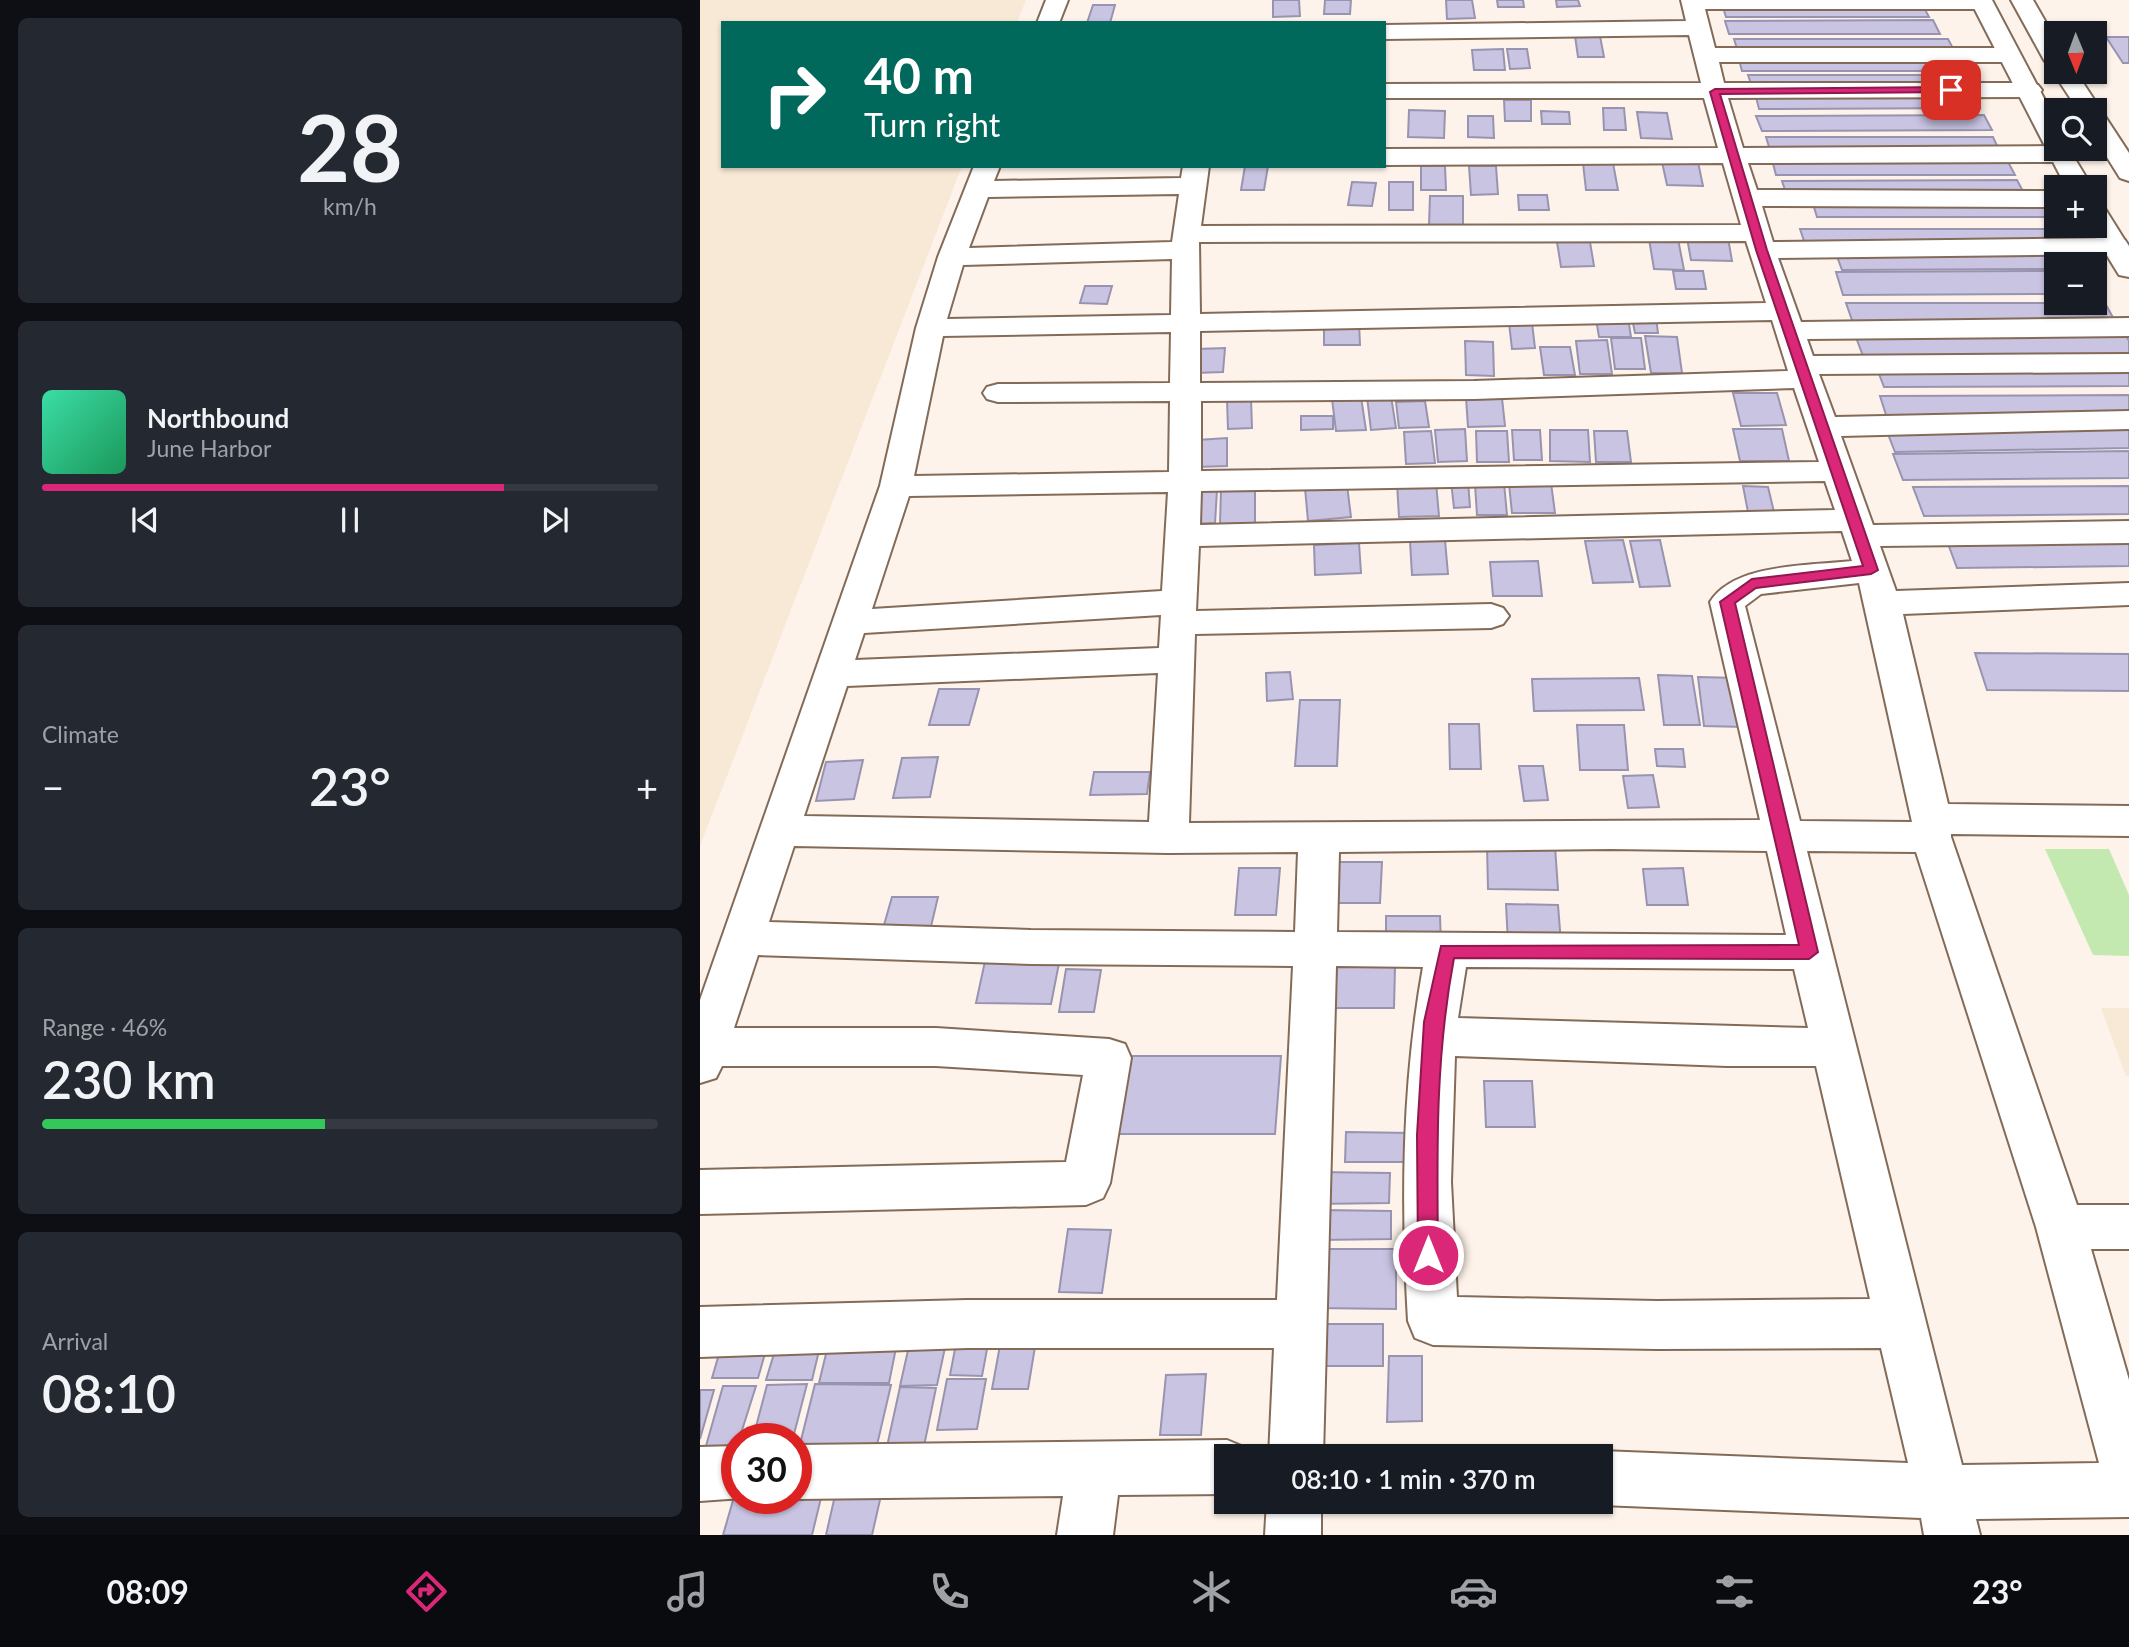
<!DOCTYPE html>
<meta charset="utf-8">
<style>
body{margin:0;font-family:Lato,sans-serif;background:#242831;color:#f1f3f6;height:100vh;display:flex;flex-direction:column;font-size:26px;white-space:nowrap}
*{box-sizing:border-box;margin:0}
p{font-size:23px;color:#9ea1a6}
.icon{flex:none;width:38px;height:38px;fill:none;stroke:currentColor;stroke-width:2;stroke-linecap:round;stroke-linejoin:round}
.map{position:relative;flex:1;overflow:hidden}
.sheet{display:flex;flex-direction:column;gap:18px;padding:18px;background:#0d0f14;width:700px}
.sheet>*{flex:none}
.top-card{position:absolute;left:21px;top:21px;width:665px;height:147px;border-radius:0px;box-shadow:0 2px 5px #0004;background:#00695c;color:#fff;overflow:hidden}
.needle{width:46px;rotate:179deg}
.fabs{position:absolute;left:1344px;top:21px;display:grid;gap:14px}
.fabs a{display:grid;place-items:center;width:63px;height:63px;border-radius:0px;background:#171b24;box-shadow:0 2px 5px #0004;font-size:35px}
.speed{position:absolute;left:21px;top:1423px;display:flex;gap:14px;font-size:35px;font-weight:700;text-align:center}
.speed>*{display:grid;place-content:center;width:91px;height:91px;border-radius:50%;background:#171b24;box-shadow:0 2px 5px #0004;line-height:1}
.speed .limit{border:10px solid #d22;background:#fff;color:#111}
.pin{position:absolute;display:grid;place-items:center;width:60px;height:60px;color:#fff;margin:-30px;border-radius:14px;box-shadow:0 4px 10px #0006}
.me{position:absolute;width:77px;margin:-38px;rotate:0deg;stroke-linejoin:round;filter:drop-shadow(0 0 5px #0008)}
.turn{display:flex;align-items:center;gap:24px;height:147px;padding:0 28px;font-size:32px}
.turn .icon{width:91px;height:91px;stroke-width:2.5}
.turn b{display:block;font-size:49px;line-height:60px}
.big{font-size:52px;font-weight:600;line-height:1.1}
.sheet .widget{flex:1;display:flex;flex-direction:column;justify-content:center;gap:10px;min-width:0;padding:0 24px;border-radius:10px;background:#242831}
.sheet .dial{align-items:center;gap:0}
.dial b{font-size:91px;line-height:1}
.song{display:flex;align-items:center;gap:21px}
.cover{width:84px;height:84px;border-radius:10px;background:linear-gradient(135deg,hsl(160 70% 55%),hsl(150 70% 35%))}
.played{height:7px;border-radius:4px;background:linear-gradient(90deg,#db2777 75%,#363941 75%)}
.keys{display:flex;justify-content:space-around;direction:ltr}
.heat{display:flex;justify-content:space-between;align-items:center;font-size:38px;direction:ltr}
.charge{height:10px;border-radius:5px;background:linear-gradient(90deg,#34c759 46%,#363941 0)}
.trip{position:absolute;left:514px;top:1444px;width:399px;height:70px;border-radius:0px;background:#171b24;box-shadow:0 2px 5px #0004;font-weight:600;line-height:70px;text-align:center}
.menu{display:flex;height:112px;justify-content:space-around;align-items:center;background:#090b0e;color:#9ea1a6}
.menu .icon{width:49px;height:49px}
.menu .active{color:#db2777}
.menu b{font-size:32px;color:#f1f3f6}
main{display:flex;flex:1;min-height:0}
.map>svg:first-child{display:block}
</style>
<main>
<section class="sheet">
<div class="widget dial"><b>28</b><p>km/h</p></div>
<div class="widget">
<div class="song"><i class="cover"></i><div><b>Northbound</b><p>June Harbor</p></div></div>
<div class="played"></div>
<div class="keys"><svg class="icon" aria-label="previous" viewBox="0 0 24 24"><path d="M18 5L8 12l10 7zM5 5v14"/></svg><svg class="icon" aria-label="pause" viewBox="0 0 24 24"><path d="M8 5v14M16 5v14"/></svg><svg class="icon" aria-label="next" viewBox="0 0 24 24"><path d="M6 5l10 7-10 7zM19 5v14"/></svg></div>
</div>
<div class="widget"><p>Climate</p>
<div class="heat"><a>−</a><b class="big">23°</b><a>+</a></div>
</div>
<div class="widget"><p>Range · 46%</p><b class="big">230 km</b><div class="charge"></div></div>
<div class="widget"><p>Arrival</p><b class="big">08:10</b></div>
</section>
<div class="map">
<svg width="1429" height="1535" viewBox="0 0 1429 1535">
<rect width="100%" height="100%" fill="#fdf3ea"/>
<!-- industrial -->
<path fill="#f8e8d6" d="M0,0h326l-9,23h-294v143h239l-262,680z"/>
<!-- medical -->
<path fill="#f7e9d5" d="M1401,1008h28v68h-3z"/>
<!-- green -->
<path fill="#c3e9b1" d="M1345,849h64l20,46v61l-36,-1z"/>
<!-- building -->
<g fill="#c9c4e2" stroke="#9894b0" stroke-width="2">
<path d="M573,0h26l1,16 -27,1z"/>
<path d="M625,0h26l-1,14h-26z"/>
<path d="M746,0h26l3,18 -28,1z"/>
<path d="M797,0h26l1,7h-26z"/>
<path d="M856,0h22l2,6 -23,1z"/>
<path d="M1022,4h200l7,13h-203z"/>
<path d="M393,5h22l-5,18h-23z"/>
<path d="M1233,20l7,14h-211l-4,-13z"/>
<path d="M875,36h25l4,21h-26z"/>
<path d="M1406,37h23v26h-6z"/>
<path d="M1034,39h214l7,13h-217z"/>
<path d="M803,49l2,21h-31l-2,-20z"/>
<path d="M807,49h20l3,19 -20,1z"/>
<path d="M1038,56l216,1 7,14h-219z"/>
<path d="M1048,75h221l8,14h-224z"/>
<path d="M1055,93h218l7,15 -221,1z"/>
<path d="M804,100h27v21h-26z"/>
<path d="M903,108h21l2,22h-22z"/>
<path d="M709,110l36,1 -1,27 -36,-1z"/>
<path d="M841,111l28,1 1,12h-28z"/>
<path d="M937,112l30,1 5,26 -31,-1z"/>
<path d="M1284,115l8,15 -230,1 -6,-15z"/>
<path d="M768,116h25l1,22 -26,-1z"/>
<path d="M1066,137h227l6,13h-229z"/>
<path d="M1072,160h235l8,15h-239z"/>
<path d="M962,162h36l5,24 -36,-1z"/>
<path d="M883,163h30l5,27h-32z"/>
<path d="M545,166h23l-4,24h-23z"/>
<path d="M721,166h24l1,24h-25z"/>
<path d="M769,166h27l2,28 -27,1z"/>
<path d="M1317,180l8,15 -238,1 -5,-15z"/>
<path d="M652,182l24,1 -4,23 -24,-1z"/>
<rect x="689" y="182" width="24" height="28"/>
<path d="M818,195h29l2,15h-30z"/>
<path d="M730,196h33v31l-34,-1z"/>
<path d="M1112,201h244v16h-239z"/>
<path d="M1100,229h253l8,16 -256,-1z"/>
<path d="M987,238h41l4,23 -41,-1z"/>
<path d="M949,239h29l6,31 -30,-1z"/>
<path d="M857,242h33l4,24 -33,1z"/>
<path d="M1384,250l7,14h-35v5l-214,1 -7,-19z"/>
<path d="M973,271h30l3,18h-30z"/>
<path d="M1356,271v23l-213,1 -7,-23z"/>
<path d="M385,286h27l-5,18 -27,-1z"/>
<path d="M1146,303h259l11,20h-263z"/>
<path d="M928,318l3,19h-32l-3,-18z"/>
<path d="M932,318h24l2,15h-23z"/>
<path d="M659,322l1,23h-36v-22z"/>
<path d="M809,323h23l3,25 -23,1z"/>
<path d="M1423,330l6,11v14l-266,1 -9,-24z"/>
<path d="M945,336l32,1 5,36h-31z"/>
<path d="M911,338h30l4,31h-30z"/>
<path d="M907,340l5,34h-32l-4,-33z"/>
<path d="M765,341l28,1 1,34 -28,-1z"/>
<path d="M840,347h30l5,28h-31z"/>
<path d="M525,348l-2,24 -28,1 2,-24z"/>
<path d="M1429,365v21l-245,1 -8,-21z"/>
<path d="M1033,393h44l9,32 -45,1z"/>
<path d="M1429,395v22l-242,1 -7,-22z"/>
<path d="M691,396l5,32 -25,2 -4,-33z"/>
<path d="M661,397l5,33 -30,1 -4,-32z"/>
<path d="M766,398h36l3,28 -37,1z"/>
<path d="M551,399l1,29 -24,1 -1,-29z"/>
<path d="M725,401l4,26 -30,1 -3,-26z"/>
<path d="M601,416h32v13l-32,1z"/>
<path d="M1429,425v23l-234,4 -9,-23z"/>
<path d="M765,429l2,32 -29,1 -3,-32z"/>
<path d="M1033,429h49l7,32h-49z"/>
<path d="M812,430h28l2,30h-28z"/>
<path d="M850,430h38l2,32 -40,-1z"/>
<path d="M731,431l4,32 -29,1 -2,-32z"/>
<path d="M776,431h31l2,31h-32z"/>
<path d="M894,431h33l4,31h-35z"/>
<path d="M527,438v28l-31,1 1,-27z"/>
<path d="M1429,451v27l-226,2 -10,-26z"/>
<path d="M751,481h17l2,26 -16,1z"/>
<path d="M736,482l3,34 -40,1 -2,-34z"/>
<path d="M804,483l3,32h-30l-2,-31z"/>
<path d="M851,483l4,30h-43l-3,-29z"/>
<path d="M647,485l4,32 -43,4 -3,-33z"/>
<path d="M1043,486l25,1 6,25h-26z"/>
<path d="M1429,486v28l-205,2 -11,-29z"/>
<path d="M555,489v34l-35,1 1,-34z"/>
<path d="M517,490l-2,33 -24,1 2,-33z"/>
<path d="M1429,539v27l-172,2 -10,-27z"/>
<path d="M745,540l3,34 -36,1 -2,-34z"/>
<path d="M923,540l10,42 -40,1 -8,-42z"/>
<path d="M960,540l10,46 -30,1 -10,-46z"/>
<path d="M659,543l2,30 -46,2 -1,-30z"/>
<path d="M838,561l4,35h-49l-3,-34z"/>
<path d="M1275,653l154,1v37l-142,-1z"/>
<path d="M590,672l3,27 -26,2 -1,-28z"/>
<path d="M958,675l34,1 8,49h-36z"/>
<path d="M998,677l39,1 8,49 -41,-1z"/>
<path d="M939,678l5,32 -110,1 -2,-32z"/>
<path d="M239,689h40l-10,36h-40z"/>
<path d="M600,700h40l-3,66h-42z"/>
<path d="M749,724h30l2,45h-31z"/>
<path d="M877,725h47l4,45h-48z"/>
<path d="M955,749h28l2,18 -28,-1z"/>
<path d="M238,757l-8,40 -37,1 9,-40z"/>
<path d="M163,760l-9,39 -38,2 10,-39z"/>
<path d="M819,766h24l5,34 -24,1z"/>
<path d="M394,772h56l-3,22 -57,1z"/>
<path d="M953,775l6,32 -31,1 -5,-32z"/>
<path d="M787,846h68l3,44 -70,-1z"/>
<path d="M631,862h51l-2,41h-51z"/>
<path d="M539,868h41l-4,47h-41z"/>
<path d="M983,868l5,37h-41l-4,-36z"/>
<path d="M192,897h46l-10,42h-48z"/>
<path d="M806,904l52,1 3,38h-53z"/>
<path d="M686,916h54l1,28h-55z"/>
<path d="M287,952l74,1 -10,51 -75,-1z"/>
<path d="M637,966l58,1 -1,41h-60z"/>
<path d="M366,969l35,1 -7,42h-35z"/>
<path d="M416,1056h165l-6,78h-170z"/>
<path d="M784,1081h48l3,46h-49z"/>
<path d="M646,1132l66,1v29h-67z"/>
<path d="M615,1172l75,1 -1,30 -76,1z"/>
<path d="M622,1210l69,1v28l-71,1z"/>
<path d="M368,1229l43,1 -9,63 -43,-1z"/>
<path d="M617,1249h79v60l-82,-1z"/>
<path d="M611,1324h72v42h-73z"/>
<path d="M213,1328l36,1 -12,56 -37,1z"/>
<path d="M259,1328h32l-9,48 -32,-1z"/>
<path d="M303,1329h35l-10,60h-36z"/>
<path d="M131,1333h68l-10,50h-70z"/>
<path d="M80,1334h43l-11,46h-46z"/>
<path d="M70,1336l-12,42h-46l12,-41z"/>
<path d="M689,1356h33v65l-35,1z"/>
<path d="M506,1374l-5,61h-41l6,-60z"/>
<path d="M247,1379h39l-9,50 -40,1z"/>
<path d="M107,1384l-14,54h-40l14,-53z"/>
<path d="M115,1384l76,1 -14,60 -77,-1z"/>
<path d="M23,1386h33l-19,60h-31z"/>
<path d="M200,1387l36,1 -13,63h-37z"/>
<path d="M0,1390h14l-14,49z"/>
<path d="M136,1491h46l-10,44h-46z"/>
<path d="M34,1497l3,1h84l-9,37h-89z"/>
</g>
<g fill="none" stroke-linecap="round" stroke-linejoin="round">
<defs>
<g id="minor">
<path d="M346,0h22l-9,23h-22z"/>
<path d="M981,0h311l-2,7 -8,2h-277l10,39h294l11,7 -11,7h-290l5,21h306l8,2 4,5 -4,5 -8,2 -302,1 15,50 313,-2 12,3 4,5 -4,5 -9,3 -311,1 9,27 299,1v16l-294,-1 11,36 342,-4 10,2 4,6 -4,6 -10,2 -337,4 23,64 328,-4v18l-322,3 6,17 316,-2v18l-310,2 16,43 294,-6v18l-288,7 32,89 256,-4v22l-249,3 16,45 233,-8v22l-226,9 45,190 181,2v30l-178,-2v3l126,368h52v44h-38l38,131v137l-153,2 4,16h-56l-3,-17 -320,-13 -8,-3h8v-46h-12l12,-5 307,12 -27,-115 -224,1 -224,-4 -18,-7 -7,-17c-7,-119 -6,-237 15,-354l-87,-1 -13,490h-54l5,-108h-307l-267,9v-50l267,-7h310l16,-334 -262,-2 -273,-9 -24,73h202l173,11 16,5 6,14 -21,125 -7,15 -17,7 -386,9v-44l366,-8 17,-87 -147,-9h-214l-6,12 -16,5v-83l180,-514 36,-158 22,-71 36,-91h26l-6,15 187,-3 2,-12h26l-8,60 540,-1 -18,-62 -339,2v-16l334,-1 -14,-50h-320v-14l317,-1 -12,-48 -305,4v-14l302,-4zM479,194l-7,48 -203,6 19,-51zM1046,241l20,62 -566,11 -1,-72zM472,259l-1,56 -224,4 16,-54zM1072,320l16,51 -314,10 -274,2v-52zM471,332l-1,51 -172,1 -11,3 -4,6 4,6 11,3 172,-1 -1,71 -255,4 29,-140zM1094,388l25,74 -618,9v-70l273,-2zM1125,481l10,29 -635,15 1,-34zM468,492l-6,99 -290,18 37,-113zM1142,531l10,30c-43,5 -118,2 -142,41l50,218 -571,3 6,-189 296,-6 12,-4 6,-8 -6,-8 -12,-4 -295,7 3,-65zM1159,583l53,239 -112,-1 -55,-215 16,-12zM461,615l-2,33 -304,12 9,-27zM458,673l-9,149 -345,-6 43,-130zM94,846l374,7 130,-1 -3,80 -264,-2 -262,-8zM910,849l157,2 19,84 -449,-3 2,-80zM1107,851l109,1 120,375 63,236 -137,2zM766,967l328,2 14,59 -350,-10zM755,1056l272,10h89l54,233 -213,2 -200,-4 -6,-115z"/>
<path d="M527,1440l19,8 3,8h-22v38l-109,1 -5,40h-56l6,-39 -267,3 -2,-1h2v-53z"/>
<path d="M37,1446v52h5l-42,3v-54z"/>
<path d="M567,1502h54v33h-56z"/>
</g>
<g id="secondary">
<path d="M1270,0h22l64,121v28h13l23,38h-26z"/>
<path d="M1311,0h22l23,40v27l-8,-2 -4,-5z"/>
<path d="M1356,68v4h20l53,81v28l-9,-3 -25,-40v-28h-17l-25,-38z"/>
<path d="M1395,205l9,2 25,40v30l-10,-2 -30,-49h6z"/>
</g>
</defs>
<!-- minor casing -->
<use href="#minor" stroke="#836b58" stroke-width="4"/>
<!-- secondary casing -->
<use href="#secondary" stroke="#836b58" stroke-width="4"/>
<!-- minor -->
<use href="#minor" fill="#fff" fill-rule="evenodd"/>
<!-- secondary -->
<use href="#secondary" fill="#fff" fill-rule="evenodd"/>
</g>
<!-- route -->
<path fill="#db2777" stroke="#8e194d" stroke-width="2" d="M1251,87l4,5 -235,2 47,156 111,320 -7,4 -115,14 -21,15 83,349 -9,7 -355,-1c-19,101 -17,195 -16,297l-3,7 -7,3 -7,-3 -3,-7 -1,-120 7,-113 17,-76 358,-1 -79,-343 32,-23 111,-13 -107,-316 -46,-158 5,-3z"/>
</svg>
<div class="fabs">
<a><svg class="needle" viewBox="-14 -14 28 28"><path d="M0-13l5 13h-10z" fill="#e53935"/><path d="M0 13l5-13h-10z" fill="#9ea1a6"/></svg></a>
<a><svg class="icon" aria-label="search" viewBox="0 0 24 24"><circle cx="10" cy="10" r="6"/><path d="M15 15l6 6"/></svg></a>
<a>+</a>
<a>−</a>
</div>
<div class="speed"><div class="limit">30</div></div>
<div class="pin" style="left:1251px;top:90px;background:#d93025"><svg class="icon" aria-label="arrive" viewBox="0 0 24 24"><path d="M6 21V4h12l-3 4 3 4H6"/></svg></div>
<svg class="me" style="left:728px;top:1255px" viewBox="-20 -20 40 40"><circle r="17" fill="#db2777" stroke="#fff" stroke-width="3"/><path d="M0-11L8 9 0 5-8 9z" fill="#fff"/></svg>
<div class="trip">08:10 · 1 min · 370 m</div>
<div class="top-card">
<div class="turn"><svg class="icon" aria-label="right" viewBox="0 0 24 24"><path d="M7 20v-9h11M14 6l5 5-5 5"/></svg><div><b>40 m</b>Turn right</div></div>
</div>
</div>
</main>
<nav class="menu">
<b>08:09</b>
<svg class="icon active" aria-label="directions" viewBox="0 0 24 24"><path d="M12 3l9 9-9 9-9-9zM9 14v-3h6M13 9l2 2-2 2"/></svg>
<svg class="icon" aria-label="music" viewBox="0 0 24 24"><path d="M9 18V5l10-2v13"/><circle cx="6" cy="18" r="3"/><circle cx="16" cy="16" r="3"/></svg>
<svg class="icon" aria-label="phone" viewBox="0 0 24 24"><path d="M5 4h4l2 5-3 2q2 4 5 5l2-3 5 2v4C11 20 4 13 5 4z"/></svg>
<svg class="icon" aria-label="climate" viewBox="0 0 24 24"><path d="M12 3v18M4 7l16 10M4 17L20 7"/></svg>
<svg class="icon" aria-label="car" viewBox="0 0 24 24"><path d="M5 17H2v-5l4-1 3-4h7l3 4 3 1v5h-3M9 17h6M6 11h13"/><circle cx="7" cy="17" r="2"/><circle cx="17" cy="17" r="2"/></svg>
<svg class="icon" aria-label="filters" viewBox="0 0 24 24"><path d="M4 7h16M4 17h16"/><circle cx="9" cy="7" r="2"/><circle cx="15" cy="17" r="2"/></svg>
<b>23°</b>
</nav>
